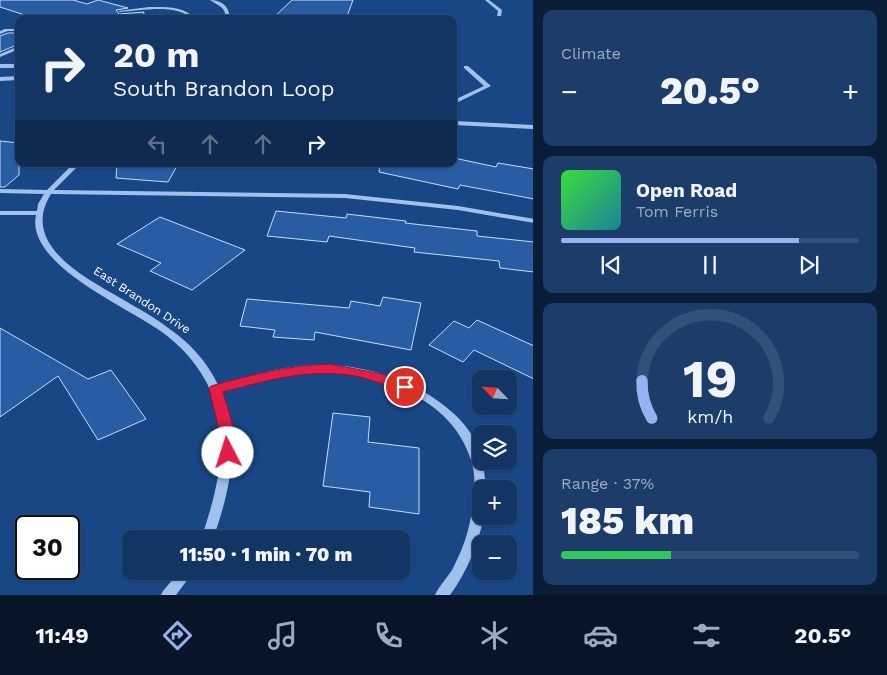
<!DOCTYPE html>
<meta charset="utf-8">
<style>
body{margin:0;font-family:"Work Sans",sans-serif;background:#1c3d6a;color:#f1f3f6;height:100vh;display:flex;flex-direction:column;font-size:19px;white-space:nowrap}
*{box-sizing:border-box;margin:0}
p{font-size:16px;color:#9dabbf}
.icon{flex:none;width:28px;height:28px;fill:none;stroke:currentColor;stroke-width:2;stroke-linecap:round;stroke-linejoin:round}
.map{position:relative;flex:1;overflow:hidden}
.side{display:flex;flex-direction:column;gap:10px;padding:10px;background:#0a1d37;width:354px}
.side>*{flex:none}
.top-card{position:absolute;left:15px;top:15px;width:442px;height:152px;border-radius:10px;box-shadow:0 1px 4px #0004,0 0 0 1px #325078;background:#133564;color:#f1f3f6;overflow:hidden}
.needle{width:32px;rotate:295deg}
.buttons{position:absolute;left:472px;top:370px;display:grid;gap:10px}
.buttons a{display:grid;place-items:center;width:45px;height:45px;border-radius:10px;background:#133564;box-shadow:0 1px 4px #0004,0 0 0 1px #325078;font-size:25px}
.speed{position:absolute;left:15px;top:515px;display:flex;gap:10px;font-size:25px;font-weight:700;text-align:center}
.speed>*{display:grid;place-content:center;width:65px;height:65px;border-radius:50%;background:#133564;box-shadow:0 1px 4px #0004,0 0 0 1px #325078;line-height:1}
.speed .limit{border:2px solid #111;border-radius:8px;background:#fff;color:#111}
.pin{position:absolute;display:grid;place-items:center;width:42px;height:42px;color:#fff;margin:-21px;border:2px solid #fff;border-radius:50%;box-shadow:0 1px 5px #0007}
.me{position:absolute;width:55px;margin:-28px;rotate:355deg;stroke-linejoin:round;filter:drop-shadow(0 0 4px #0008)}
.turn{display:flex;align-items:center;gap:18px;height:105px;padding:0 15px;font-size:22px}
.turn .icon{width:65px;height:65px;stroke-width:2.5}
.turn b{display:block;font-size:35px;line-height:42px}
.lanes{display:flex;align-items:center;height:48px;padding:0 15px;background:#0003;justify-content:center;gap:25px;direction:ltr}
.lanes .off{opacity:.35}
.big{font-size:38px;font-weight:800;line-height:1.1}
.side .widget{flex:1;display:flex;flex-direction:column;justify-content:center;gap:8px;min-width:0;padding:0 18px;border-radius:10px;background:#1c3d6a}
.side .dial{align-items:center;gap:0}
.dial svg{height:130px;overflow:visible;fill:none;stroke:#325078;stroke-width:7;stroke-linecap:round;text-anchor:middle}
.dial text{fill:#f1f3f6;stroke:none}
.song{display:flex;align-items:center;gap:15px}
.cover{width:60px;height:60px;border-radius:8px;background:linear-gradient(135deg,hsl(120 70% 55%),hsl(190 70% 35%))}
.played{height:5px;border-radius:2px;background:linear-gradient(90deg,#95b2f1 80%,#325078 80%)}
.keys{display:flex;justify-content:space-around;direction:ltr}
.heat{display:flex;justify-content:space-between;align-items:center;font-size:28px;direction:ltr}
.charge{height:8px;border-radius:4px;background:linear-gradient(90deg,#34c759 37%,#325078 0)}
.trip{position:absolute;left:122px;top:530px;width:288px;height:50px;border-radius:10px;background:#133564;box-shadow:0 1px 4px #0004,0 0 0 1px #325078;font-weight:800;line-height:50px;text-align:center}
.tabs{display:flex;height:80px;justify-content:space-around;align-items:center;background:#081528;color:#9dabbf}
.tabs .icon{width:35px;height:35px}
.tabs .current{color:#95b2f1}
.tabs b{font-size:22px;color:#f1f3f6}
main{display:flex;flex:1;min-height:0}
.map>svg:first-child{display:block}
</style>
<main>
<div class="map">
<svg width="534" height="595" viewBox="0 0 534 595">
<rect width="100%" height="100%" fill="#194786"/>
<!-- building -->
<g fill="#285da4" stroke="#c5dcf9">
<path d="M0,0h73l14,4 11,-4 30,8 -12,2 3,4 25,-2 -1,7h-106l-37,-12z"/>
<path d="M292,0h61l-7,19h-74z"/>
<path d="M8,33h11v11l-19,8v-16z"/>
<path d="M0,141l19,2v32l-14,12h-5z"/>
<path d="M454,158l42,9 2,-4 36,6v30l-74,-14 -2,4 -79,-17 1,-8h74z"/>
<path d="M117,164h61l-10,18 -52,-4z"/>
<path d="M276,211l70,7 1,-4 59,7 -1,2 72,8v5l57,6v30l-34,-4 -1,-7 -85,-9 1,-4 -86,-12 -2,6 -60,-6z"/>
<path d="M160,217l85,33 -53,40 -42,-19 11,-8 -44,-19z"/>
<path d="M383,297l38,6 -10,47 -96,-18 -1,8 -41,-3 2,-7 -35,-4 7,-27 102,9 2,-7 29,5z"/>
<path d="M477,320l57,26v33l-60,-29 -11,12 -34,-17 25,-24 15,7z"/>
<path d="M0,328l88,51 23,-9 35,49 -48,21 -40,-64 -58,41z"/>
<path d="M333,413l37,4 -2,25 51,6v66l-50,-7 1,-15 -47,-6z"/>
</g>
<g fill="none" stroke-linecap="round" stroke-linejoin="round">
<!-- minor -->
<g fill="#a0c1ec" fill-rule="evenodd">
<path d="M210,0c11,0 21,7 19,19h-4c2,-12 -7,-13 -15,-19z"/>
<path d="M485,0h4l13,10 -1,6h-4l1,-5z"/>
<path d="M149,7c17,0 35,-1 47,12h-5c-14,-16 -51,-8 -71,-7l-2,-1z"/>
<path d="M5,29h14v2h-11l-8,3v-3z"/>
<path d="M19,46v3l-19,8v-3z"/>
<rect x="0" y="64" width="19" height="4"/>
<path d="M464,66h4l23,20 -37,18v-4l30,-14 -20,-18z"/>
<path d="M19,76v4l-19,1v-4z"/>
<path d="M454,121l80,4v4l-80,-4z"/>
<path d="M73,164h7l-26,26 291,4 113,12 76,13v4l-76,-13 -113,-12 -294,-4c-32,51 35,84 71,105 17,10 34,19 49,31 19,13 37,33 47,55 27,-8 54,-16 82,-19 52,-6 114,11 153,47 12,10 28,32 28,48h2l3,28h-5v27h3c-6,29 -17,56 -34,79h-15c4,-9 12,-17 17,-25 9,-17 16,-35 19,-54 3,-17 6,-39 0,-56 -19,-63 -94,-88 -154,-88 -33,-1 -65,10 -97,19 22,48 10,100 -7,148h-12c15,-44 28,-92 14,-137 -9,-27 -27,-50 -49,-67 -33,-26 -141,-69 -130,-120h-36v-4h37l1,-7 6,-10 -44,-1v-4l47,1z"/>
<path d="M180,571h14l-18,24h-15l2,-4z"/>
</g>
</g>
<!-- route -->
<path fill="#e11d48" stroke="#92132f" d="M330,364l52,10 27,9 2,4 -2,3 -4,1c-15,-4 -29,-10 -45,-14 -48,-10 -91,3 -137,15 4,15 18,51 10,65l-5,1 -5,-1 -2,-4 -2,-24 -10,-40 2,-3c39,-11 78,-21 119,-22z"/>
<g text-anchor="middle" stroke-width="5" stroke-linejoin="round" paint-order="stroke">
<!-- street labels -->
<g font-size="12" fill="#fff" stroke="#194786">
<text transform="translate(142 300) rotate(33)" y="4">East Brandon Drive</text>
</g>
</g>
</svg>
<div class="buttons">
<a><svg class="needle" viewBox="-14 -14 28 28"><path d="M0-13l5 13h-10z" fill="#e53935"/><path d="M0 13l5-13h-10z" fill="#9dabbf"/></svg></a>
<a><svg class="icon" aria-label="layers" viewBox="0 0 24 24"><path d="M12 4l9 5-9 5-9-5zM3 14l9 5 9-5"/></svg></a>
<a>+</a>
<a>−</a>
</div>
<div class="speed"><div class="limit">30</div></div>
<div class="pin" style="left:405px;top:387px;background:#d93025"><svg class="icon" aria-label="arrive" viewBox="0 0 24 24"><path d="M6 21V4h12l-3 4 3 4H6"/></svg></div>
<svg class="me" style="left:228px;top:453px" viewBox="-20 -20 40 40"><circle r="19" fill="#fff"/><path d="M0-13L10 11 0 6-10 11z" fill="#e11d48"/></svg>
<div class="trip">11:50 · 1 min · 70 m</div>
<div class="top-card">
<div class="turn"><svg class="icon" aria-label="right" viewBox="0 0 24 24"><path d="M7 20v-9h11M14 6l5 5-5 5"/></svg><div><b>20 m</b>South Brandon Loop</div></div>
<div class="lanes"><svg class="icon off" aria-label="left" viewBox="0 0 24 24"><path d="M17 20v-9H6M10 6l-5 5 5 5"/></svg><svg class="icon off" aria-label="ahead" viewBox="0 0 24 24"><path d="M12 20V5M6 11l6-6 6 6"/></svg><svg class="icon off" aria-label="ahead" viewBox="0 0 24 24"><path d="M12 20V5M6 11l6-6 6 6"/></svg><svg class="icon" aria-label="right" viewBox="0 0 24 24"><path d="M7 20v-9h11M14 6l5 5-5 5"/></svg></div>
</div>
</div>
<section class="side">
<div class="widget"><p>Climate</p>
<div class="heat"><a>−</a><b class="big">20.5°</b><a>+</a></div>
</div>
<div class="widget">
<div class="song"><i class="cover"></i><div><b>Open Road</b><p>Tom Ferris</p></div></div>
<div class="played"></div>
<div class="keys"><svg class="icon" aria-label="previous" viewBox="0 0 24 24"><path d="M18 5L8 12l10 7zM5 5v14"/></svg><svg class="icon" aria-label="pause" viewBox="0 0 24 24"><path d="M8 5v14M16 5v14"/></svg><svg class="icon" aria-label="next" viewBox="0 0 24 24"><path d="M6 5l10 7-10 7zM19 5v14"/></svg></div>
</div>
<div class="widget dial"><svg viewBox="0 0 100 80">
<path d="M14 69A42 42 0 1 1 86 69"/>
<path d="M14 69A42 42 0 0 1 8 46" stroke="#95b2f1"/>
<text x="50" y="56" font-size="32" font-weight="700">19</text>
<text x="50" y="72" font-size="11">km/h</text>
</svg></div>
<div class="widget"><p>Range · 37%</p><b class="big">185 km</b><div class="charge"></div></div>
</section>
</main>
<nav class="tabs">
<b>11:49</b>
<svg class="icon current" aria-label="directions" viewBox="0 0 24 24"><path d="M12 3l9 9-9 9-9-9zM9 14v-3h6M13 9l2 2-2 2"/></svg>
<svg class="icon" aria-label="music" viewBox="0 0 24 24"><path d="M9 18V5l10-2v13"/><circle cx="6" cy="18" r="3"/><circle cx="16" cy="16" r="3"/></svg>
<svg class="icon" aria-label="phone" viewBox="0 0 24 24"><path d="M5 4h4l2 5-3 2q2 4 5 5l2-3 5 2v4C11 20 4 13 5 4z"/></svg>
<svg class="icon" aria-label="climate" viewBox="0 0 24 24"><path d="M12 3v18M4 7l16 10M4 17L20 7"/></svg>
<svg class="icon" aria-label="car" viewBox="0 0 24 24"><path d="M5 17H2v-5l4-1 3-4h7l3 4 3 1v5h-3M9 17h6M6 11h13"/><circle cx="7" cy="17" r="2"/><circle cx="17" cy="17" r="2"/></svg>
<svg class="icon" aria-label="filters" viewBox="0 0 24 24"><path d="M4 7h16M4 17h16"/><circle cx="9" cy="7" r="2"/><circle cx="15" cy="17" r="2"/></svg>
<b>20.5°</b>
</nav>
